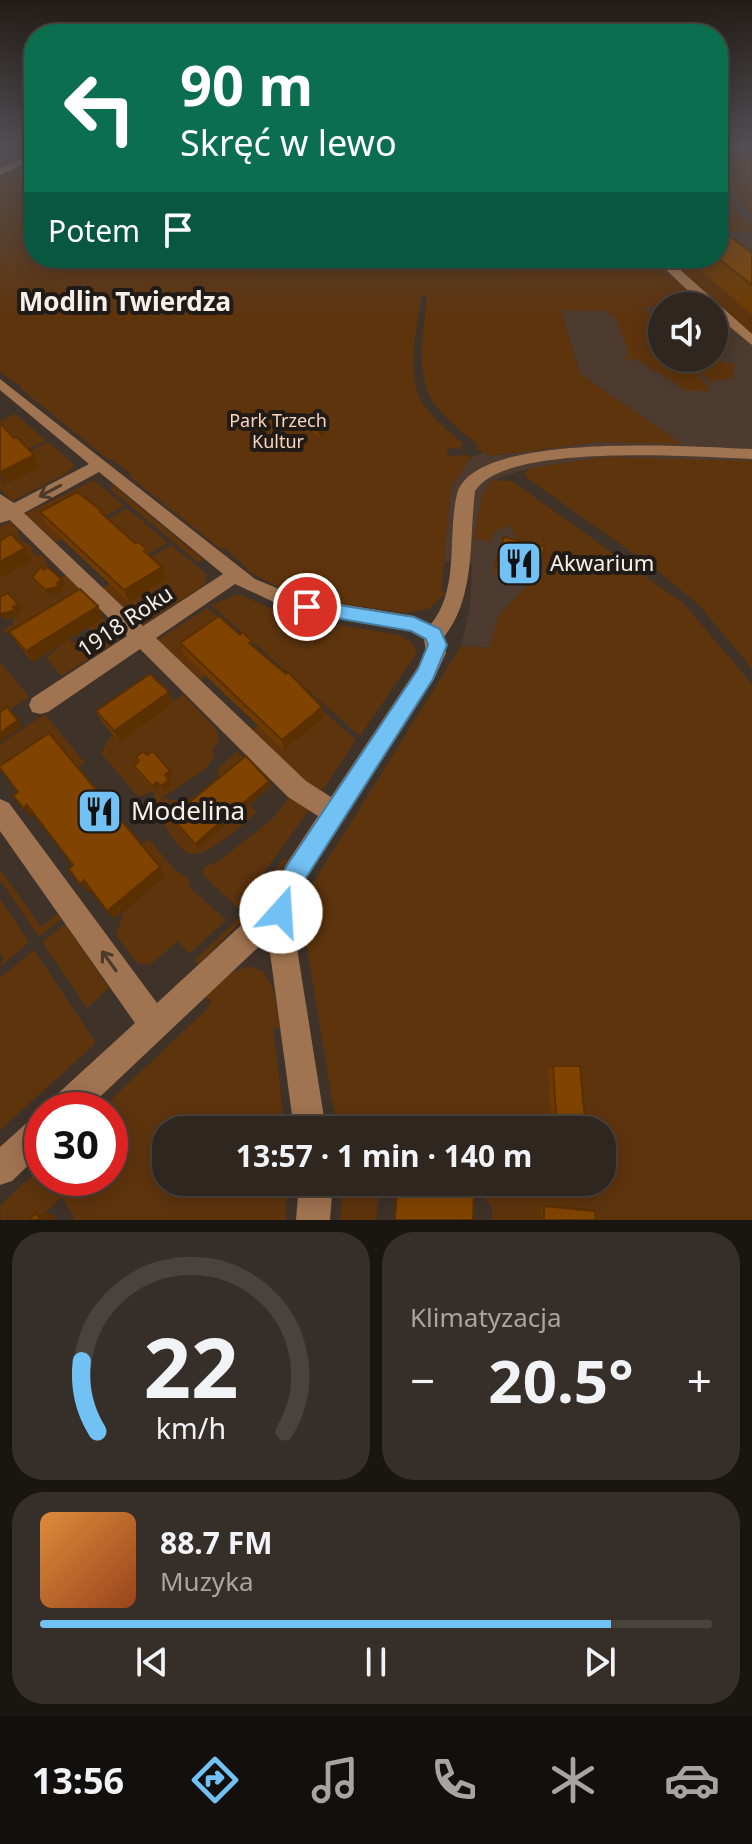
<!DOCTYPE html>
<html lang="pl">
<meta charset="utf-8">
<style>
body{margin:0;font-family:"Noto Sans",sans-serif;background:#362e28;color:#f1f3f6;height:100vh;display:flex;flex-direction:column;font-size:30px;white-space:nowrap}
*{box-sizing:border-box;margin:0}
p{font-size:26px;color:#a7a5a4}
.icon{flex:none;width:44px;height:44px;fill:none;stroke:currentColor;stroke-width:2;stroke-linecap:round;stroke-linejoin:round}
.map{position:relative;height:1220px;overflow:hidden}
.drawer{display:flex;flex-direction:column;gap:12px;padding:12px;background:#191511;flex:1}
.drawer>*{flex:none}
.top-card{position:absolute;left:24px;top:24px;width:704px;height:244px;border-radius:32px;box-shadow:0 4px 20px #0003,0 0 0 2px #49433d;background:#0b6e4f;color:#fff;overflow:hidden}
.fabs{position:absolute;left:648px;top:292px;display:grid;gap:16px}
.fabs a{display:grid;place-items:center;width:80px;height:80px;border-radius:50%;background:#2e261f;box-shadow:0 4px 20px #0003,0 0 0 2px #49433d;font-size:40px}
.speed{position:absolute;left:24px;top:1092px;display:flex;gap:16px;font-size:40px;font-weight:700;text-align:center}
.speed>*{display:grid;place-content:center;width:104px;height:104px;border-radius:50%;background:#2e261f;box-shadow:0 4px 20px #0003,0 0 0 2px #49433d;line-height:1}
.speed .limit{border:12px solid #d22;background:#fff;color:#111}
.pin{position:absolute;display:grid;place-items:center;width:68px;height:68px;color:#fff;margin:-34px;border:4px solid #fff;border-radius:50%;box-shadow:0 2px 8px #0007}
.me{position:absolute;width:88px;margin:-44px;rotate:19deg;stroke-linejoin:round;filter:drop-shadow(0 0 6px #0008)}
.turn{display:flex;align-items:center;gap:28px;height:168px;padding:0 24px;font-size:36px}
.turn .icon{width:104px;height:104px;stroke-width:2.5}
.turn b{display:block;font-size:56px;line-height:68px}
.then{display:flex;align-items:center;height:76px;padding:0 24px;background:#0003;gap:16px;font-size:30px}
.big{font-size:60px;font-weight:700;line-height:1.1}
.drawer .card{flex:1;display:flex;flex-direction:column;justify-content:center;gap:12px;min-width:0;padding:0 28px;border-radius:32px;background:#362e28}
.drawer .dial{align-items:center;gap:0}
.dial svg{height:208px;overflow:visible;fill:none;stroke:#49433d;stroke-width:7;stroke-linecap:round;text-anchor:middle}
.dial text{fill:#f1f3f6;stroke:none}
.song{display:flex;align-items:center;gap:24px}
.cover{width:96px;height:96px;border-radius:12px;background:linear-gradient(135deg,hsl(30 70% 55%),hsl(20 70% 35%))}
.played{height:8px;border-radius:4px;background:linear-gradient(90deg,#71c1f5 85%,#49433d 85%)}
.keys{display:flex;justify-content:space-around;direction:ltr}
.heat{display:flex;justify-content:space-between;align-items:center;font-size:44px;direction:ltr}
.drawer .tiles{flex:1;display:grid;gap:12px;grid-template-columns:1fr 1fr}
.card:last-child{grid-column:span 2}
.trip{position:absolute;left:152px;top:1116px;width:464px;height:80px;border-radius:32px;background:#2e261f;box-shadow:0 4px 20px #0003,0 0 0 2px #49433d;font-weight:700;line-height:80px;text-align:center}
.tabs{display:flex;height:128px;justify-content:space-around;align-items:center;background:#120f0c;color:#a7a5a4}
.tabs .icon{width:56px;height:56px}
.tabs .on{color:#71c1f5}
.tabs b{font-size:36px;color:#f1f3f6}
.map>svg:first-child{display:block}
</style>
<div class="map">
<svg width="752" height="1220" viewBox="0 0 752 1220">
<rect width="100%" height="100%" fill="#3e3229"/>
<!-- built -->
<path fill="#4c3b2e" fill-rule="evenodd" d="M718,145h34v316l-222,7 -38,12 -10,16 -8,42 35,-13 34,28 -5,22 -49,73 -28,-2 9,-39 2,-44 -29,-2 8,-73 18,-30 15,-6 7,4 109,-14 80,1 -100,-69 -28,-95 62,-21h104zM662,306h52v52h-52z"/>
<!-- green -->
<g fill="#5e340d">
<path d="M718,147l34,43v25l-34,-44z"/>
<path d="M34,163v95h616l50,44 -16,4 -41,1 19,23v28h24l25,33h-24l-51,-32 -11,1 -1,-3 6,-1 -15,-40 -6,-1 -1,-4 -47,-1 19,64 102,70 -82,-2 -109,14 -15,-7 1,-5c-12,-10 -26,-21 -37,-33 -28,-31 -16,-78 -13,-115l-5,-2c-5,34 -18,83 3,113 10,13 25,25 37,36v4l-16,2 3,7 17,-1 7,3 -4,1 -18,29 -10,104 5,1 -17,16 -23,4 -89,-13 -37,-12 -34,-18 2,-2 -24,-20 -3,1 -92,-73 2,-2 -19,-15 -3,1 -89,-72 2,-1 -22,-15v-195z"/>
<path d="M718,184l34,45v2l-34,2z"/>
<path d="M666,258h20l66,57v21z"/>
<path d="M717,356l4,6 14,2 -3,14 -22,4 -17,-19 4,-1 -3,-4z"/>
<path d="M15,414l31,26 -21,11 -25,-19v-11z"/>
<path d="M48,442l27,23 -8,8 -55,28 -12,-12v-9l5,5 22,-32z"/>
<path d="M605,457l147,4v208l-52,-63 -42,-35 -131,-93 -2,-5 5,-5z"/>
<path d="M94,480l30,26 -68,36 -31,-28z"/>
<path d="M492,480l20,1 172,123 68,80v536h-160l-50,-14v14h-50v-13l-20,-23 -78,-2 -15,12 -3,26h-36l2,-38h260v-52h-265l-33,-200 1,-31 8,-16 148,-237 28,2 10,-33 39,-40 -29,-50 -15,7 -3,10 -17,-4 8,-42z"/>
<path d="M113,485l91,75 -6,2 -88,-73z"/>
<path d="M127,508l41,35 -23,13 -40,-35z"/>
<path d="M11,521l5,3 4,15 13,8 -1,5 5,4 5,-2 10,19 1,20 3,3 6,-4 -5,-13 9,-4 14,14 -16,10 8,10 -55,34 -3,-4 6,-8 -4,-5 -13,8v-5l10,-4 -1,-5 7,-5 -19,-9v-79z"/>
<path d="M171,545l36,30 -4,11 -61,39 -39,-37z"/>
<path d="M238,594l50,22 111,19 11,6 7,11 -57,84 -149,-131z"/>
<path d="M207,608l44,38 -67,8 22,22 -6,4 -43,-40z"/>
<path d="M103,618l17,15 -3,8 -55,35 -16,-18 23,-19 4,4 18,-11 -3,-4z"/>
<path d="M0,662l29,35 -29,19z"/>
<path d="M300,690l56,50 -34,51 -17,-11 -53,-49z"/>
<path d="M183,694l33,35 3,10 -6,11 2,7 -11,13 -42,28c23,5 38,1 55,-15l1,-14 19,-18 10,10 2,44 8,6c-14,14 -41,39 -61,43 -20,4 -42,-47 -42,-63l-16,6 -37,-44 11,-19 8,8z"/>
<path d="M45,714l40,49 -8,6 -77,-1v-24z"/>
<path d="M290,797l20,12 -72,99 -33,-31 -3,-6 2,-4 15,-6 52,-41z"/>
<path d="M149,839l26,31 12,7 3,11 36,32 -37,34 -11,-13 -28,24 -13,-2 -21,-28 8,-24 41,-35 -25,-30z"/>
<path d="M283,859l5,1 -37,52 -53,52 -3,-4 51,-49z"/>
<path d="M0,869l41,58 16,-13 4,5 -22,18 -39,-57z"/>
<path d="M0,899l29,43 -29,25 3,-9 -3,-5z"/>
<path d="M65,924l44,64 -22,20 -45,-66z"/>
<path d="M34,950l62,93 -96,87v-152z"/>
<path d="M250,966l14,6 10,20 6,37 -7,-2 12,103h-119v52h121l-1,38h-211l-13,-23 -24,23h-37l-1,-14 42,-40v12h68v-68h-10l108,-102 3,-8 -7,-3 27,-24z"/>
</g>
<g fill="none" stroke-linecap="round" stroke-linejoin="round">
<!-- minor -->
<g fill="#a17451" fill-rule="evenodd">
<path d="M34,153v7l-34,15v-7z"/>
<path d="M654,258h13l85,76v11l-38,-31v-8h-10z"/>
<path d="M0,379l255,200 43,18 116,19 17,8c29,-35 16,-89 26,-130 16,-64 241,-47 295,-45v10c-56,-2 -247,-17 -277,32 -6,48 1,106 -31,146l2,16 -12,26 -131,205 -6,24 -1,34 30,188h-32l-26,-192 -182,172h-39l5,-11 83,-76 -135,-192v-32l9,4 148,200 93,-86 21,-14 14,-37 33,-50 -30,-19 -148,-148 -92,63 -8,2 -8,-2 -3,-7 3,-7 95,-62 -117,-116 -10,3v-29l14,9 75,-39 -89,-74zM99,472l124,102 -80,52 -119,-113zM235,584l60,28 115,19 14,8 2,14 -8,14 -87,130 -25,-16 -150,-143z"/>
<path d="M42,1114v38l-30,29 -12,4v-38l31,-28z"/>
<path d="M299,1182h34l-3,38h-34z"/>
</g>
</g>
<!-- wall -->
<g fill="#6f3a00">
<path d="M718,145h34v45l-34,-43z"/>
<path d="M752,253v62l-66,-57h32z"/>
<path d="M305,420l20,12 -5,6 -15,-12z"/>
<path d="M102,511l3,6 30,26 12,6 2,6 13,12 4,12 -37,23 -83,-78 -6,-12z"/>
<path d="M545,547l-7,28 -10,-2 -2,5h-9l-23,-5 1,-7z"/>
<path d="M44,570l18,10 3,6 -4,2 2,4 -15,4 -13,-13 -3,-6z"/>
<path d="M98,606l5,12 -70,44 -16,-19 -8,-11z"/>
<path d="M240,635l12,6 1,5 70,72 -39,32 -100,-95 -4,-12z"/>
<path d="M169,692l4,11 -53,39 -18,-20 -6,-11z"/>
<path d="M147,755l26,21 -4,3 3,6 -8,6 -4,-4 -6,4 -18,-20 -2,-5 4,-4 -2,-5z"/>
<path d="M269,781l2,5 -74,63 -24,-27 -2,-5z"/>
<path d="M553,1066l33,64h-34l-4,-60z"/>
<path d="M541,1206h3l52,14h-54z"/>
</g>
<!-- shaded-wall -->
<g fill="#5a3000">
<path d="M724,349l-2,6 -8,1v-5z"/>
<path d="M324,426l1,6 -5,6 -1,-6z"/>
<path d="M34,455l6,12 -35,18 -5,-10v-3z"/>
<path d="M25,548l7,12 -32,18v-16z"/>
<path d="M162,567l4,12 -37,23 -5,-12z"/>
<path d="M62,580l3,6 -4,2 2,4 -15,4 -3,-6z"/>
<path d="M18,604l4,6 -5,2 2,4 -15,4 -4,-6z"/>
<path d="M98,606l5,12 -70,44 -7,-11z"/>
<path d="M169,692l4,11 -53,39 -6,-11z"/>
<path d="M322,707l1,11 -39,32 -2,-10z"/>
<path d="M18,720l4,6 -22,16v-9z"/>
<path d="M170,771l3,5 -6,4 -2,-5z"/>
<path d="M169,780l3,5 -8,6 -3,-5z"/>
<path d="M269,781l2,5 -74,63 -2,-5z"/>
<path d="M157,782l3,5 -6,4 -2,-5z"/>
<path d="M27,805l8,10 -4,2 -8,-9z"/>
<path d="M160,867l5,9 -51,43 -7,-8z"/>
<path d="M84,880l7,9 -3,3 -8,-8z"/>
<path d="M36,1213l16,1 4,6h-16z"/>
</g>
<!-- building -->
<g fill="#814400" stroke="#5a3000" stroke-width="2">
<path d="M722,145h30v37z"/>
<path d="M718,227l34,26v32l-34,-27z"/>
<path d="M714,338l10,11 -10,2z"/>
<path d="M315,418l9,8 -5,6 -14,-12z"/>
<path d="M0,423l14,15 3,-1 17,18 -34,17z"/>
<path d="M77,492l25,19 -2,1 35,31 3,-1 9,7 -3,2 18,16 -38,23 -84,-78z"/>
<path d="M11,534l14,14 -25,14v-21z"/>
<path d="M504,537l41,10 -6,22 -10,-3 -1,6h-10l-23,-6z"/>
<path d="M41,567l3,3 4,-3 14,13 -5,3 3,3 -15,4 -13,-13z"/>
<path d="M80,589l18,17 -72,45 -17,-19z"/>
<path d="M8,593l10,11 -5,3 3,3 -16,4v-17z"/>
<path d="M219,616l21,19 2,-3 10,9 -3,2 37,31 2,-2 34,35 -40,33 -102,-97z"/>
<path d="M150,674l19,18 -55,39 -18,-20z"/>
<path d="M7,707l11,13 -18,13v-21z"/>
<path d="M49,733l111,134 -53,44 -23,-31 -4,4 -11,-15 4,-4 -46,-60 -4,3 -10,-13 5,-3 -18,-24v-2z"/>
<path d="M143,751l4,4 6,-4 17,20 -5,4 4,5 -8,6 -4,-4 -5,4 -18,-20 5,-5 -3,-4z"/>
<path d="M246,756l23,25 -74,63 -24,-27z"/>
<path d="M553,1066h27l6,64h-29z"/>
<path d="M397,1185l77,9 -1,26h-78z"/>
<path d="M544,1206l51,5 1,9h-52z"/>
<path d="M36,1213l4,7h-11z"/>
</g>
<!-- one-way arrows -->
<defs><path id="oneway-shaft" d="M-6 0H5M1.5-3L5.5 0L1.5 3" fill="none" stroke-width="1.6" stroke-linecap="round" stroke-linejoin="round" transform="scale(2)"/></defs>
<g stroke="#4e3a2b">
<use href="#oneway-shaft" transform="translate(50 491) rotate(152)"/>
<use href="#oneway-shaft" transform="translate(109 961) rotate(-126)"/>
</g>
<!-- sky -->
<linearGradient id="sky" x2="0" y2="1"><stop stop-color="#221c17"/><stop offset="0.46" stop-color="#524f54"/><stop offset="1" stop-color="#524f54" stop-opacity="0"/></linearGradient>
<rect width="752" height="316" fill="url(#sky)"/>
<!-- route -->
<path fill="#71c1f5" stroke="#497d9f" stroke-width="2" d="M307,600l107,17 26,12 7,16 -14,34 -129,202 -14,40 -9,3 -8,-3 -4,-9 17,-45 132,-198 10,-24 -2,-6 -15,-8 -110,-19 -3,-5 3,-4z"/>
<!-- icons -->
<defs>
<symbol id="restaurant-square" viewBox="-11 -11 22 22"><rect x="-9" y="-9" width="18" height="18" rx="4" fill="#71c1f5" stroke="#211b17"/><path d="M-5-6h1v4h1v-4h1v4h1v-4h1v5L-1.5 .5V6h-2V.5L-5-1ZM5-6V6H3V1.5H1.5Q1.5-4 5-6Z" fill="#111"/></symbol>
</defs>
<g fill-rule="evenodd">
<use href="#restaurant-square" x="494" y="538" width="51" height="51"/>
<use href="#restaurant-square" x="74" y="786" width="51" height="51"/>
</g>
<g text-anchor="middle" stroke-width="8" stroke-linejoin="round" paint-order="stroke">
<!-- far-park labels -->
<g font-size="18" fill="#fad5ba" stroke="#211b17">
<text x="278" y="427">Park Trzech<tspan x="278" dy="21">Kultur</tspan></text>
</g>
<!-- poi labels -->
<g font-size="22" fill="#f7efe9" stroke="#211b17" text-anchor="start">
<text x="550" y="571">Akwarium</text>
</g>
<!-- street labels -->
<g font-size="22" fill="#f7efe9" stroke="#211b17">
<text transform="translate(125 621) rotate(-34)" y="8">1918 Roku</text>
</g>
<!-- far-district labels -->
<g font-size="26" font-weight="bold" fill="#f7efe9" stroke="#211b17">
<text x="125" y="311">Modlin Twierdza</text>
</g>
<!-- near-poi labels -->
<g font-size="26" fill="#f7efe9" stroke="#211b17" text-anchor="start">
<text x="131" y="820">Modelina</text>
</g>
</g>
</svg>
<div class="fabs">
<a><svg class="icon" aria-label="sound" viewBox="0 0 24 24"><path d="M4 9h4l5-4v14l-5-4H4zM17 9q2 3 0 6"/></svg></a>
</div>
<div class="speed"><div class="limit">30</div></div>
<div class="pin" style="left:307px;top:607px;background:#d93025"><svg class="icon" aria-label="arrive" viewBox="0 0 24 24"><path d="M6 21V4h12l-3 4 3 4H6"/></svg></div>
<svg class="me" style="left:281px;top:912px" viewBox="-20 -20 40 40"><circle r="19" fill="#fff"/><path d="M0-13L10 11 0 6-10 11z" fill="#71c1f5"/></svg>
<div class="trip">13:57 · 1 min · 140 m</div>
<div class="top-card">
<div class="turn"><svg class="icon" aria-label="left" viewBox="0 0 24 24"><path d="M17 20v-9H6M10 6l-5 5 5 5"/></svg><div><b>90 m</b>Skręć w lewo</div></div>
<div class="then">Potem<svg class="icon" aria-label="arrive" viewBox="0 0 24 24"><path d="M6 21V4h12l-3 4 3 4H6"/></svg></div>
</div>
</div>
<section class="drawer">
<div class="tiles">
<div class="card dial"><svg viewBox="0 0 100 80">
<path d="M14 69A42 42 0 1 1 86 69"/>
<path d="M14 69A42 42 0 0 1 8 42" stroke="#71c1f5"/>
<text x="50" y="56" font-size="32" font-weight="700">22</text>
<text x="50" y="72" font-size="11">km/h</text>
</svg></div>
<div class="card"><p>Klimatyzacja</p>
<div class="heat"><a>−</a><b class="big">20.5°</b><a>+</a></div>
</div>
<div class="card">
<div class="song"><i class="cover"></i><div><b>88.7 FM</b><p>Muzyka</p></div></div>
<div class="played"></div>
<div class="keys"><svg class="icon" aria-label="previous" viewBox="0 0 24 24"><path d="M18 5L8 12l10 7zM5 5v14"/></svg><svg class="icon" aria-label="pause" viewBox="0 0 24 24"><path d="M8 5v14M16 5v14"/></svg><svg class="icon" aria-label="next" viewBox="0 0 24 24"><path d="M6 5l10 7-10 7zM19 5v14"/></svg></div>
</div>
</div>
</section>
<nav class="tabs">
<b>13:56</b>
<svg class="icon on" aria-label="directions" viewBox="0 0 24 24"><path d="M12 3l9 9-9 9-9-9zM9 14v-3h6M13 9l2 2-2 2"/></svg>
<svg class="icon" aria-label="music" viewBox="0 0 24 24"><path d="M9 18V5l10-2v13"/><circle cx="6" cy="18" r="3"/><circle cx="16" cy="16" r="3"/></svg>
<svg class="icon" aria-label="phone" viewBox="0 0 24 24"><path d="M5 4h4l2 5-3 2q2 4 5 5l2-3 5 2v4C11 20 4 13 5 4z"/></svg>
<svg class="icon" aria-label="climate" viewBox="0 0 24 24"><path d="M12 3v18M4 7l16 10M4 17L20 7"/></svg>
<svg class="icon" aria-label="car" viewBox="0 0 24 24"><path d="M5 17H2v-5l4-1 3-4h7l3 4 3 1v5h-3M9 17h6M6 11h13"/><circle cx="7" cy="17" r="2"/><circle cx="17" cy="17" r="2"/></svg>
</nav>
